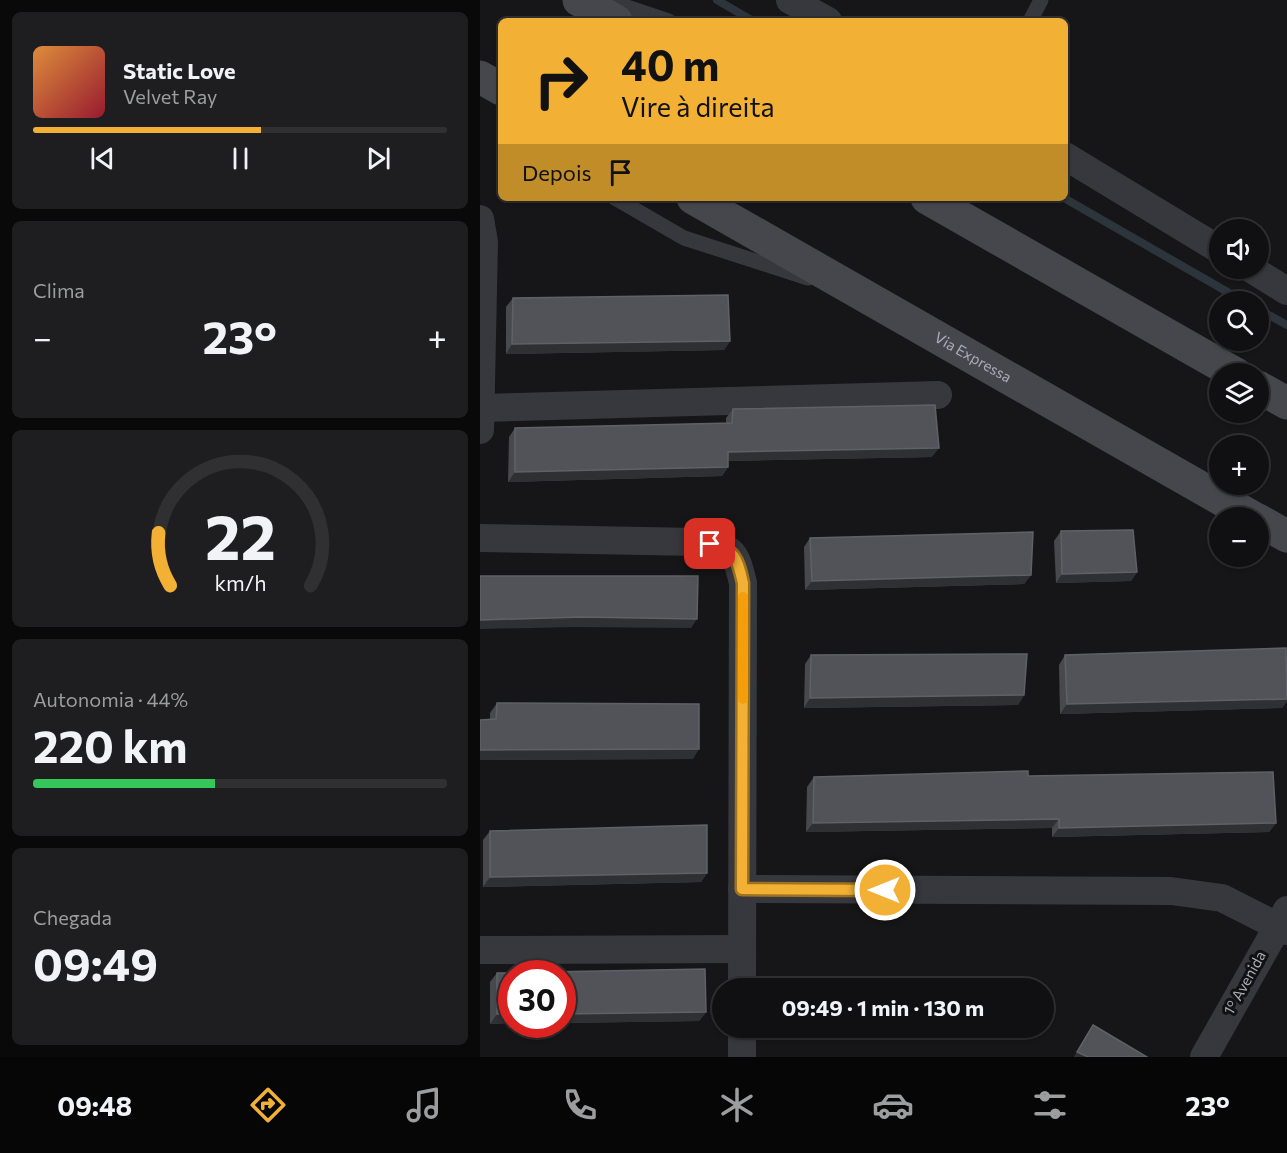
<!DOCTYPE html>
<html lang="pt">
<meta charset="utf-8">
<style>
body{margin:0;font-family:Commissioner,sans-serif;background:#1e1e20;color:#f1f3f6;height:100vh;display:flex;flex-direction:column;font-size:22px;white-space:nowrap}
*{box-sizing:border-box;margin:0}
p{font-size:20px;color:#9c9d9f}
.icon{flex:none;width:33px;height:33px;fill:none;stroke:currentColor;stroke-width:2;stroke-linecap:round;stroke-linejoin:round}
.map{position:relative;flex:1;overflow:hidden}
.sheet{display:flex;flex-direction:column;gap:12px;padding:12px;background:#09090a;width:480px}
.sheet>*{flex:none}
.banner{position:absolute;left:18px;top:18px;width:570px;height:183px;border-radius:9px;box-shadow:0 2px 4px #0004,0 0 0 2px #303032;background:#f2b134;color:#111;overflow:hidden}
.fabs{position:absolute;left:729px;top:219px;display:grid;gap:12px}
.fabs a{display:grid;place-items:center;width:60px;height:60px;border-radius:50%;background:#101012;box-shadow:0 2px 4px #0004,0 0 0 2px #303032;font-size:30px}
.speed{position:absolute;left:18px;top:960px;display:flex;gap:12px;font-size:30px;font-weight:700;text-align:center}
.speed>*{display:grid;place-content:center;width:78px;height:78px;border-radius:50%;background:#101012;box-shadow:0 2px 4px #0004,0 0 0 2px #303032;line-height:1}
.speed .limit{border:9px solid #d22;background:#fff;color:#111}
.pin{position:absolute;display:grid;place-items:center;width:51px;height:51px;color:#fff;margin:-26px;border-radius:12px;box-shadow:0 3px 9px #0006}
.me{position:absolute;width:66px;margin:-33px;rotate:270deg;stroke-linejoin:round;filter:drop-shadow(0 0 4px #0008)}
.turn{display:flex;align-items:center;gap:21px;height:126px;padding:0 24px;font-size:27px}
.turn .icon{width:78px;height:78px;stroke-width:2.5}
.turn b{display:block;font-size:42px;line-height:51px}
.then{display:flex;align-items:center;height:57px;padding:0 24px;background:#0003;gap:12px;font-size:22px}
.big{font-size:45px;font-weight:700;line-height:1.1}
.sheet .widget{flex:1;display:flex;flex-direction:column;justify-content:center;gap:9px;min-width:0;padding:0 21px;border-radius:9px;background:#1e1e20}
.sheet .dial{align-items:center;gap:0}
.dial svg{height:156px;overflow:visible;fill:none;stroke:#303032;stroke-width:7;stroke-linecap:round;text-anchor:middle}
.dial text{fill:#f1f3f6;stroke:none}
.song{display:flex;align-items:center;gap:18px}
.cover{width:72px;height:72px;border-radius:9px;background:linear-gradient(135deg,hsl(30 70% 55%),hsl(350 70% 35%))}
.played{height:6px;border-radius:3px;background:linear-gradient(90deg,#f2b134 55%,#303032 55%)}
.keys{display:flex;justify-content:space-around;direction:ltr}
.heat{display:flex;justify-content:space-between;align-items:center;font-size:33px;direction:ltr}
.charge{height:9px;border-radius:4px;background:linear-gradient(90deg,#34c759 44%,#303032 0)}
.trip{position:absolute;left:232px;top:978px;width:342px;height:60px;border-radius:30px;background:#101012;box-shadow:0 2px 4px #0004,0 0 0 2px #303032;font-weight:700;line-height:60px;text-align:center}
.menu{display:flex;height:96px;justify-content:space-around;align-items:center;background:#060607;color:#9c9d9f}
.menu .icon{width:42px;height:42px}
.menu .active{color:#f2b134}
.menu b{font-size:27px;color:#f1f3f6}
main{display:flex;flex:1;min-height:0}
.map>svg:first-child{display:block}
</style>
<main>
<section class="sheet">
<div class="widget">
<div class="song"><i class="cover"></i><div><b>Static Love</b><p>Velvet Ray</p></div></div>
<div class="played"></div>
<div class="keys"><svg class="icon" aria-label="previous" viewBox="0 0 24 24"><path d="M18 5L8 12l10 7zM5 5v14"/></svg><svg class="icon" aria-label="pause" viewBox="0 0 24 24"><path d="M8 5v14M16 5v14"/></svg><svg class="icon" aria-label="next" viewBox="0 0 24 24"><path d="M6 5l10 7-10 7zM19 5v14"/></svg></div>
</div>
<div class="widget"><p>Clima</p>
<div class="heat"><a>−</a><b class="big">23°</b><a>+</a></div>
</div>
<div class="widget dial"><svg viewBox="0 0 100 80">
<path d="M14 69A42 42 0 1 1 86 69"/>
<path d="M14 69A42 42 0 0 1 8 42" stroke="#f2b134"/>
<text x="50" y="56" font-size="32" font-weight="700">22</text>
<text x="50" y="72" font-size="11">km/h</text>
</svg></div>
<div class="widget"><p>Autonomia · 44%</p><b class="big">220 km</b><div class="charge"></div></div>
<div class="widget"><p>Chegada</p><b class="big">09:49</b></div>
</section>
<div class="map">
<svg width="807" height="1057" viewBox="0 0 807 1057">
<rect width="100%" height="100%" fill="#161618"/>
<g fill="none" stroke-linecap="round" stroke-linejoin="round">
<!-- stream -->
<g stroke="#2c353c" stroke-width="8">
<path d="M237,0l36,21"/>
<path d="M584,198l181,104"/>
<path d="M778,309l29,16"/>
</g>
<!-- lane -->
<g stroke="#37383d" stroke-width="15">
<path d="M126,0l63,21"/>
<path d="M550,21l11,-21"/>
<path d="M135,198l69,40 124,40"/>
</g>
<!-- street -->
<g stroke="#37383d" stroke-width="28">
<path d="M310,0l38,21"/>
<path d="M585,156l155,94"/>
<path d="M0,219l4,23 -4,188"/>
<path d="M770,268l37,23"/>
<path d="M0,408l458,-13"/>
<path d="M0,538l218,4c34,5 37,7 45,41l-1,405"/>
<path d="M262,889l429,2 51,7 65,33"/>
<path d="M0,950l262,-1"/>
<path d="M262,1028v29"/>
<path d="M724,1057l83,-147"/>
</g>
<!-- secondary -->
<g stroke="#45474d" stroke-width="33">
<path d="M99,0l37,21"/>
<path d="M0,77l21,12"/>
<path id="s1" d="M213,198l561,320"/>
<path d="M447,198l309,176"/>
<path d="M778,387l29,16"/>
<path d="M778,520l29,16"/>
</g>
</g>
<!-- wall -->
<g fill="#47494d">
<path d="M33,298l217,43 -6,9 -218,4v-47z"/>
<path d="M253,409l199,48 -204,4v6l-6,9 -214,6 1,-45 6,-9 211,-5v-5z"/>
<path d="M581,531l76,41 -6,9 -75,2 -2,-42z"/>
<path d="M330,538l221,37 -7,9 -219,6 -1,-43z"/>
<path d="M331,655l213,40 -6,10 -214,3 1,-44z"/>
<path d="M585,655l222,10v36l-5,7 -222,6 -1,-49z"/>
<path d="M17,703l196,56 -213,1v-40h10v-7z"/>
<path d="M548,776l248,47 -7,9 -217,5v-9l-246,4 1,-45 7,-10z"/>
<path d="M10,831l217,42 -6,9 -218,5v-47z"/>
<path d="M225,969l1,43 -7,9 -137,2v-49h-50v49l-22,1v-42l7,-9z"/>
<path d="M613,1025l54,32h-73z"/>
</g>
<!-- shaded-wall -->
<g fill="#2f3033">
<path d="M250,341l-6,9 -218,4 6,-10z"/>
<path d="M459,448l-7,9 -211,4 7,-9z"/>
<path d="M248,467l-6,9 -214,6 7,-10z"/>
<path d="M657,572l-6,9 -75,2 6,-9z"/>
<path d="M551,575l-7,9 -219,6 7,-9z"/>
<path d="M102,617l115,2 -6,9 -116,-1 -95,2v-9z"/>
<path d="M544,695l-6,10 -214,3 6,-10z"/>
<path d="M807,699v2l-5,7 -222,6 7,-10z"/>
<path d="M219,749l-6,10 -213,1v-10z"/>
<path d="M579,819l-7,9 -246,4 7,-9z"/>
<path d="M796,823l-7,9 -217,5 7,-9z"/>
<path d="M227,873l-6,9 -218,5 7,-10z"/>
<path d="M226,1012l-7,9 -137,2v-9z"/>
<path d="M17,1014h15v9l-22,1z"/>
<path d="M597,1052l11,5h-14z"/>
</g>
<!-- building -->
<g fill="#525359" stroke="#5f6168" stroke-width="1.5">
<path d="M248,295l2,46 -218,3 1,-46z"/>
<path d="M455,405l4,43 -211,4v15l-213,5v-44l217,-5 1,-14z"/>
<path d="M653,530l4,42 -75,2 -1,-43z"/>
<path d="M553,532l-2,43 -219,6 -2,-43z"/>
<path d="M0,576h218l-1,43 -115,-2 -102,3z"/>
<path d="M806,648l1,51 -220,5 -2,-49z"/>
<path d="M547,654l-3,41 -214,3 1,-43z"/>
<path d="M17,703l202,1v45l-219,1v-30l16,-1z"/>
<path d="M548,771v5l245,-4 3,51 -217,5v-9l-246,4 1,-46z"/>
<path d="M227,825v48l-217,4v-46z"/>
<path d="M225,969l1,43 -144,2v-40h-50v40h-15v-41z"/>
<path d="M613,1025l54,32h-59l-11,-5z"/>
</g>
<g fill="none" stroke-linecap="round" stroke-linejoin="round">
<defs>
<path id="route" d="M230,544c25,4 28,16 33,39l-1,306 143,1"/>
</defs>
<!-- route casing -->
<use href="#route" stroke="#9d7322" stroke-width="15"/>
<!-- route -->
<use href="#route" stroke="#f2b134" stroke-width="10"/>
<!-- slow -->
<path stroke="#f59e0b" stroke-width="10" d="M263,699v-102"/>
</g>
<g text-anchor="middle" stroke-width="6" stroke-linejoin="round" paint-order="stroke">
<!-- street labels -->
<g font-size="15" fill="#a8adb8" stroke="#111113">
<text dy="5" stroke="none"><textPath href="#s1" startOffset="322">Via Expressa</textPath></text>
<text transform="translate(765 983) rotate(-61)" y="5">1º Avenida</text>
</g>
</g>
</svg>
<div class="fabs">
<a><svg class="icon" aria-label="sound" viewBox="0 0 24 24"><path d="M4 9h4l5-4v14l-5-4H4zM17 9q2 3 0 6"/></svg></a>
<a><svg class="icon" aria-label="search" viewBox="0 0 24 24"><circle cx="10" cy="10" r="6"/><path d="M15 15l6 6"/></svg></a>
<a><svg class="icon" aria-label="layers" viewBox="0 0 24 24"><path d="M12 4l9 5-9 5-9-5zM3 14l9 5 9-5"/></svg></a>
<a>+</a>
<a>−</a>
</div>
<div class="speed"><div class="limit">30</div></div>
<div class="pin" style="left:230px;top:544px;background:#d93025"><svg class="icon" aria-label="arrive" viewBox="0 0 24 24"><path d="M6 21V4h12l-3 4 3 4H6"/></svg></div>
<svg class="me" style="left:405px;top:890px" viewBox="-20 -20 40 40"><circle r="17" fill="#f2b134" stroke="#fff" stroke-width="3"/><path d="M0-11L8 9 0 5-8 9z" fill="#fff"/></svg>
<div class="trip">09:49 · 1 min · 130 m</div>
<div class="banner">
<div class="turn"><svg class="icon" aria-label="right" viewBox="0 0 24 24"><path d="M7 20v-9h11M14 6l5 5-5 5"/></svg><div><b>40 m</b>Vire à direita</div></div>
<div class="then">Depois<svg class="icon" aria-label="arrive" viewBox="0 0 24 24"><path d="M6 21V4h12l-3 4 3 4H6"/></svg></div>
</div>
</div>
</main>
<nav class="menu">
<b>09:48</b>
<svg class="icon active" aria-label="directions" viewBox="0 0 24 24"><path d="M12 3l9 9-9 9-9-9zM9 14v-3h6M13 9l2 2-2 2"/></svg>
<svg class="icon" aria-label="music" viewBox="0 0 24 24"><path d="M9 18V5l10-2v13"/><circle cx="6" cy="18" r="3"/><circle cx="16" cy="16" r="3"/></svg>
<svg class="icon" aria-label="phone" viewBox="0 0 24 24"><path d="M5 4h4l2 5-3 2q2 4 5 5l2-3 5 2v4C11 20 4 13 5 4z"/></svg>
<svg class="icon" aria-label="climate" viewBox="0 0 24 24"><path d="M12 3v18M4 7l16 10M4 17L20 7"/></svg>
<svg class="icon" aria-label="car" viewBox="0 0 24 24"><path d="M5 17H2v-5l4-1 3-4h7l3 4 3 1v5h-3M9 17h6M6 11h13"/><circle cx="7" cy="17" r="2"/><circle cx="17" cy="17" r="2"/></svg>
<svg class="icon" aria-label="filters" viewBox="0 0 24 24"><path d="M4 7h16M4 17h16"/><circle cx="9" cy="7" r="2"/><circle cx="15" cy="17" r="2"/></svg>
<b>23°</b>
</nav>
